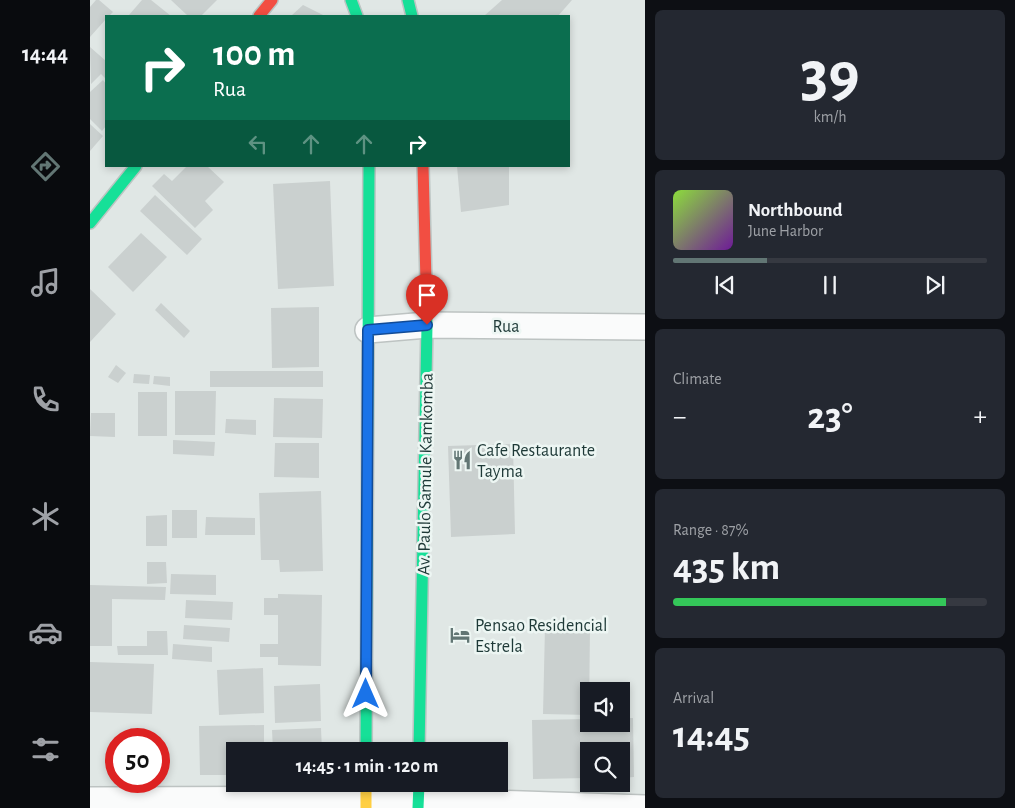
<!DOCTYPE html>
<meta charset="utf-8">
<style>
body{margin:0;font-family:"Alegreya Sans",sans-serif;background:#242831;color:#f1f3f6;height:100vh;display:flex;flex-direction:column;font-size:19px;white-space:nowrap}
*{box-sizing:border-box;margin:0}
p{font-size:16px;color:#9ea1a6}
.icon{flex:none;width:28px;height:28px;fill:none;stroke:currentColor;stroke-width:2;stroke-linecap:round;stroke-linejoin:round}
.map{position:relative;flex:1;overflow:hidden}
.details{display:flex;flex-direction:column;gap:10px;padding:10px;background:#0d0f14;width:370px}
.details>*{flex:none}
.banner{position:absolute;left:15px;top:15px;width:465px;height:152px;border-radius:0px;box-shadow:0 2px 8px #0003;background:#0b6e4f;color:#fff;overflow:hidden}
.buttons{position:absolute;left:490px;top:682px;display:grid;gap:10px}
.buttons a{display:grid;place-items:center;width:50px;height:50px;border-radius:0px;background:#171b24;box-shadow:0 2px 8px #0003;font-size:25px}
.speed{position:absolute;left:15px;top:728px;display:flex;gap:10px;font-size:25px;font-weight:700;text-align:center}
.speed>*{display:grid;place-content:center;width:65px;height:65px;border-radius:50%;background:#171b24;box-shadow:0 2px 8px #0003;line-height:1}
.speed .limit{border:8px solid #d22;background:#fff;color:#111}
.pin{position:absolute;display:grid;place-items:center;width:42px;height:42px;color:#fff;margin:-51px -21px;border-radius:50% 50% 50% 0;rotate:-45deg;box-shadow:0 0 5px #0007}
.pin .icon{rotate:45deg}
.me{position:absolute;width:55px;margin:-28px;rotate:0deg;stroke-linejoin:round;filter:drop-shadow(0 0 4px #0008)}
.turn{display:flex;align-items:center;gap:18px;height:105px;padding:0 25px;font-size:22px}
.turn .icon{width:65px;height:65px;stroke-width:2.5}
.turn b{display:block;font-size:35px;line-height:42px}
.lanes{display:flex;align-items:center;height:48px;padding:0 25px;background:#0003;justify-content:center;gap:25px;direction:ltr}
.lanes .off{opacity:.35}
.big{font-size:38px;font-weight:600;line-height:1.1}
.details .widget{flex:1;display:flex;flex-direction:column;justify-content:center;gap:8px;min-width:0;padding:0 18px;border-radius:8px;background:#242831}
.details .dial{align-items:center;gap:0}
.dial b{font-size:65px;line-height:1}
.song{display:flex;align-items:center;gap:15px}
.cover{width:60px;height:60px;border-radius:8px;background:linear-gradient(135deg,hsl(90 70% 55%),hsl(280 70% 35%))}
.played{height:5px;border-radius:2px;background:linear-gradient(90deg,#627674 30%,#363941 30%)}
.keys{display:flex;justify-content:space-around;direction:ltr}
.heat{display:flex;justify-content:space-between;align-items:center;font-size:28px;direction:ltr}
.charge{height:8px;border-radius:4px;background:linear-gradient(90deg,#34c759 87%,#363941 0)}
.trip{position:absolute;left:136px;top:742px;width:282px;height:50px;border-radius:0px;background:#171b24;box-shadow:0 2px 8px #0003;font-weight:600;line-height:50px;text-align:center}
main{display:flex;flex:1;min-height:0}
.menu{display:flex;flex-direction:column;width:90px;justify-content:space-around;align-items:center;background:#090b0e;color:#9ea1a6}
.menu .icon{width:35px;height:35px}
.menu .selected{color:#627674}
.menu b{font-size:22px;color:#f1f3f6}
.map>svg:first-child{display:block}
</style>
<main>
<nav class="menu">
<b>14:44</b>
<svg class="icon selected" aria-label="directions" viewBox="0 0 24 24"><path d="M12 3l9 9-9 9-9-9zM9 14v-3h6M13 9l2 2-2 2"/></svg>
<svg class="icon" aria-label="music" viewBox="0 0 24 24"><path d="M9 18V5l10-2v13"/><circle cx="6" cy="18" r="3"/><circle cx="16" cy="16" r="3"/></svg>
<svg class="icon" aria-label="phone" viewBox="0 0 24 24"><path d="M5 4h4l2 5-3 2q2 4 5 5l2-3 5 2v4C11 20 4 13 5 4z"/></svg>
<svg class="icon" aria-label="climate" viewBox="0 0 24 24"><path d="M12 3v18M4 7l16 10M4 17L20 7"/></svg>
<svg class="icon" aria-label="car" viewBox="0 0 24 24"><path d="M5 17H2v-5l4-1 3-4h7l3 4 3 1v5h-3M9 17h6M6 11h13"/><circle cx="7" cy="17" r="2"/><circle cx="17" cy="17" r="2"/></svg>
<svg class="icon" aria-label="filters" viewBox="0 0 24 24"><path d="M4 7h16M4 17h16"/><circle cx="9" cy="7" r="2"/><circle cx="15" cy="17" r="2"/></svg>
</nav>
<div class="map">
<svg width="555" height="808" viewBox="0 0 555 808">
<rect width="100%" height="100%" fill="#e0e7e5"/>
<!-- building -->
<g fill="#cad0cf">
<path d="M6,0h3l14,12 -4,4h-3v3l-16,18v-30z"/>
<path d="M52,0h9l20,16h-41l-1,-1z"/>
<path d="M81,0h46l-16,16h-13z"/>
<path d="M412,0h70l-14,16h-74z"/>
<path d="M213,5l22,11h-34z"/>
<path d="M0,47l16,14v18l-5,-5 -10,10z"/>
<path d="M13,80l3,4v42l-4,5 -12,-12v-27z"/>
<path d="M0,124l13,12 -13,15z"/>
<path d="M97,166h20l17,16 -19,19 8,9 -18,18 -43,-42 12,-12 8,7z"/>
<path d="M367,166h52v39l-48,7z"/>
<path d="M240,181l4,105 -56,3 -5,-105z"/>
<path d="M65,195l47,44 -15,16 -47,-44z"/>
<path d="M51,233l26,24 -34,35 -25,-25z"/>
<path d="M0,289l26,25 -26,28z"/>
<path d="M71,303l29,28 -6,7 -29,-28z"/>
<path d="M229,307v60l-47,1 -1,-60z"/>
<path d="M26,365l10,8 -8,10 -10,-6z"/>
<rect x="120" y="371" width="113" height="16"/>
<path d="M44,374l16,1 -1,9 -16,-1z"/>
<path d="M64,376l16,1v9l-17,-2z"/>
<path d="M85,391h41l-1,44h-40z"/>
<rect x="48" y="392" width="29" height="44"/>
<path d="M184,398l49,1 -1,39 -49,-1z"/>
<path d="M1,413h24v24l-25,-1z"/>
<path d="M136,419l30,1v15l-31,-2z"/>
<path d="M83,440l42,2 -1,14 -41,-2z"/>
<path d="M185,443h44v35l-45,-1z"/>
<path d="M423,444l2,90 -64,3 -3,-91z"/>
<path d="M231,491l2,80 -43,1 -1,-12h-18l-2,-67z"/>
<rect x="82" y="510" width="25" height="28"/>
<path d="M77,515v31h-21v-30z"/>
<path d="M116,517l49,1v17h-50z"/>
<path d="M57,562h19l1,21 -20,1z"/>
<path d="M81,574l45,1v20l-46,-1z"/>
<path d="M0,585l76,2 -1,13 -53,-1v47h-22z"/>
<path d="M188,594l44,1 -1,71 -43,-1v-8h-18v-13h18v-29h-14v-17h14z"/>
<path d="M96,600l47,2 -1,18 -47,-2z"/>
<path d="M94,625l46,3 -1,14 -46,-3z"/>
<path d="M455,627h45l-1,88 -46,-1z"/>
<path d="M57,631h20l1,24h-50l-1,-9h30z"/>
<path d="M83,644l39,3v15l-40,-3z"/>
<path d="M0,662l64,2 -2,50 -62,-2z"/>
<path d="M173,668l1,45 -45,2 -2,-45z"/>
<path d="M230,684l1,37 -46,2 -1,-37z"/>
<path d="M531,718h12l1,59 -13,1v-27h-32v27l-56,1 -1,-59 57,-1v5h32z"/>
<path d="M174,725v26h-29v24h-35l-1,-49z"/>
<path d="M231,728l1,23h-49l-1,-21z"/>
</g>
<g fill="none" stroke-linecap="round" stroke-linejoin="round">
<defs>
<g id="street">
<path d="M278,330l59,-5 218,2"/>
<path d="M0,800l276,-1 279,9"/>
</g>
<g id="fast">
<path d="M261,0l6,16"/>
<path d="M318,0l4,16"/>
<path d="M0,223l46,-57"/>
<path d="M276,751l3,-585"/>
<path d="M329,751l8,-426 -1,-43"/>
<path d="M328,808l1,-24"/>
</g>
<path id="slow" d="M276,784v24"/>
<g id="jam">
<path d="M169,16l13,-16"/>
<path d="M333,166l3,116"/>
</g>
</defs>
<!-- street casing -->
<use href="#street" stroke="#bdc3c2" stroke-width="28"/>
<!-- fast casing -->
<use href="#fast" stroke="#bcc5c3" stroke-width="14"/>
<!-- slow casing -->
<use href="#slow" stroke="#bcc5c3" stroke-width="14"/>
<!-- jam casing -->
<use href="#jam" stroke="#bcc5c3" stroke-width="14"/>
<!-- street -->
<use href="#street" stroke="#fafbfb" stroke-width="25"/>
<!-- fast -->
<use href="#fast" stroke="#16e098" stroke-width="11"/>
<!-- slow -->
<use href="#slow" stroke="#ffcf43" stroke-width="11"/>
<!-- jam -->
<use href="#jam" stroke="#f24e42" stroke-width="11"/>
</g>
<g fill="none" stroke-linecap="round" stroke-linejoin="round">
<defs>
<path id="route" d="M276,694l2,-364 59,-5"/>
</defs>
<!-- route casing -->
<use href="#route" stroke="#114b97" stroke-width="12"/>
<!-- route -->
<use href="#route" stroke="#1a73e8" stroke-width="9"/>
</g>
<!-- icons -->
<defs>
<symbol id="restaurant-bare" viewBox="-9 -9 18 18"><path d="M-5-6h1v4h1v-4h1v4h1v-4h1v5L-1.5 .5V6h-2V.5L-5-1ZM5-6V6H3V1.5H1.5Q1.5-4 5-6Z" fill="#627674" stroke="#edf6f3" stroke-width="2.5" paint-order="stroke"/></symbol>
<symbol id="hotel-bare" viewBox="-9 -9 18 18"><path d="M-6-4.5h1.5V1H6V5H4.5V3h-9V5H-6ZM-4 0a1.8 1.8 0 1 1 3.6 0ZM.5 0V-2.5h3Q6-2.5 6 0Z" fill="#627674" stroke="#edf6f3" stroke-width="2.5" paint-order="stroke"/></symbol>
</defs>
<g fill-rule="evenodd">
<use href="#restaurant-bare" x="358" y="446" width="28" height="28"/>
<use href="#hotel-bare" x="356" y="621" width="28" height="28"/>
</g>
<g text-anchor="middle" stroke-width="5" stroke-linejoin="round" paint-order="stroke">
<!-- street labels -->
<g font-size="18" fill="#1e3937" stroke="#edf6f3">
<text x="416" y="332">Rua</text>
<text transform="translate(335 474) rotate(-89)" y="6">Av. Paulo Samule Kamkomba</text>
</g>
<!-- poi labels -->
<g font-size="18" fill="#1e3937" stroke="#edf6f3" text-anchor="start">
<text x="387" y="456">Cafe Restaurante<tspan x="387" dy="21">Tayma</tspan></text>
<text x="385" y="631">Pensao Residencial<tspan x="385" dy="21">Estrela</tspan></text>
</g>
</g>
</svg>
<div class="buttons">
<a><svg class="icon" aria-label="sound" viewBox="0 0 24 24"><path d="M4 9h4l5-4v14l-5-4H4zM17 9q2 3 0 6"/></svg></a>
<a><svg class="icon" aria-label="search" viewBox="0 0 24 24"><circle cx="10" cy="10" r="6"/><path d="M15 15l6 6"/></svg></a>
</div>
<div class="speed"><div class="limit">50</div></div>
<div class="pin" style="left:337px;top:325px;background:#d93025"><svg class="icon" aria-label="arrive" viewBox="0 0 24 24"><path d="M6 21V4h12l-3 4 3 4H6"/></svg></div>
<svg class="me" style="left:276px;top:694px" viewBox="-20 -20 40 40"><path d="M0-17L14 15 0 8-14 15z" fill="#1a73e8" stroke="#fff" stroke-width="4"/></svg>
<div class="trip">14:45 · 1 min · 120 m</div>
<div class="banner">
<div class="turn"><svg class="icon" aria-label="right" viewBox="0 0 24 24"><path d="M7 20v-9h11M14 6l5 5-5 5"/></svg><div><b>100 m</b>Rua</div></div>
<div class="lanes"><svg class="icon off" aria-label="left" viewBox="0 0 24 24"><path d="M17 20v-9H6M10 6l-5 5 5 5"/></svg><svg class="icon off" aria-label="ahead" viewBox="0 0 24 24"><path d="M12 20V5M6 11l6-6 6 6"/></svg><svg class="icon off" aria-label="ahead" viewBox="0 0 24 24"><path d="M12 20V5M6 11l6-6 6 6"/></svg><svg class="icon" aria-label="right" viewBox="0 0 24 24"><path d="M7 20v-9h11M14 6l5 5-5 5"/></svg></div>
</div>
</div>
<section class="details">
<div class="widget dial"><b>39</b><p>km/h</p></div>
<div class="widget">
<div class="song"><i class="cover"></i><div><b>Northbound</b><p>June Harbor</p></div></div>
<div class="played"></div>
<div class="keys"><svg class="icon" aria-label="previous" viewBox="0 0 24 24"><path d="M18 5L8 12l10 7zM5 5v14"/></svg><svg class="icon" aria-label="pause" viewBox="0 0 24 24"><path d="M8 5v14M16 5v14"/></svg><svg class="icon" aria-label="next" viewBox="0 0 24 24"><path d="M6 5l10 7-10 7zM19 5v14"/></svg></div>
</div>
<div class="widget"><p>Climate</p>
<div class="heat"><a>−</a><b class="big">23°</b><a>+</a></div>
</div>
<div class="widget"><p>Range · 87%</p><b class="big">435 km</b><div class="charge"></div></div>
<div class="widget"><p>Arrival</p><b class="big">14:45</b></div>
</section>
</main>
